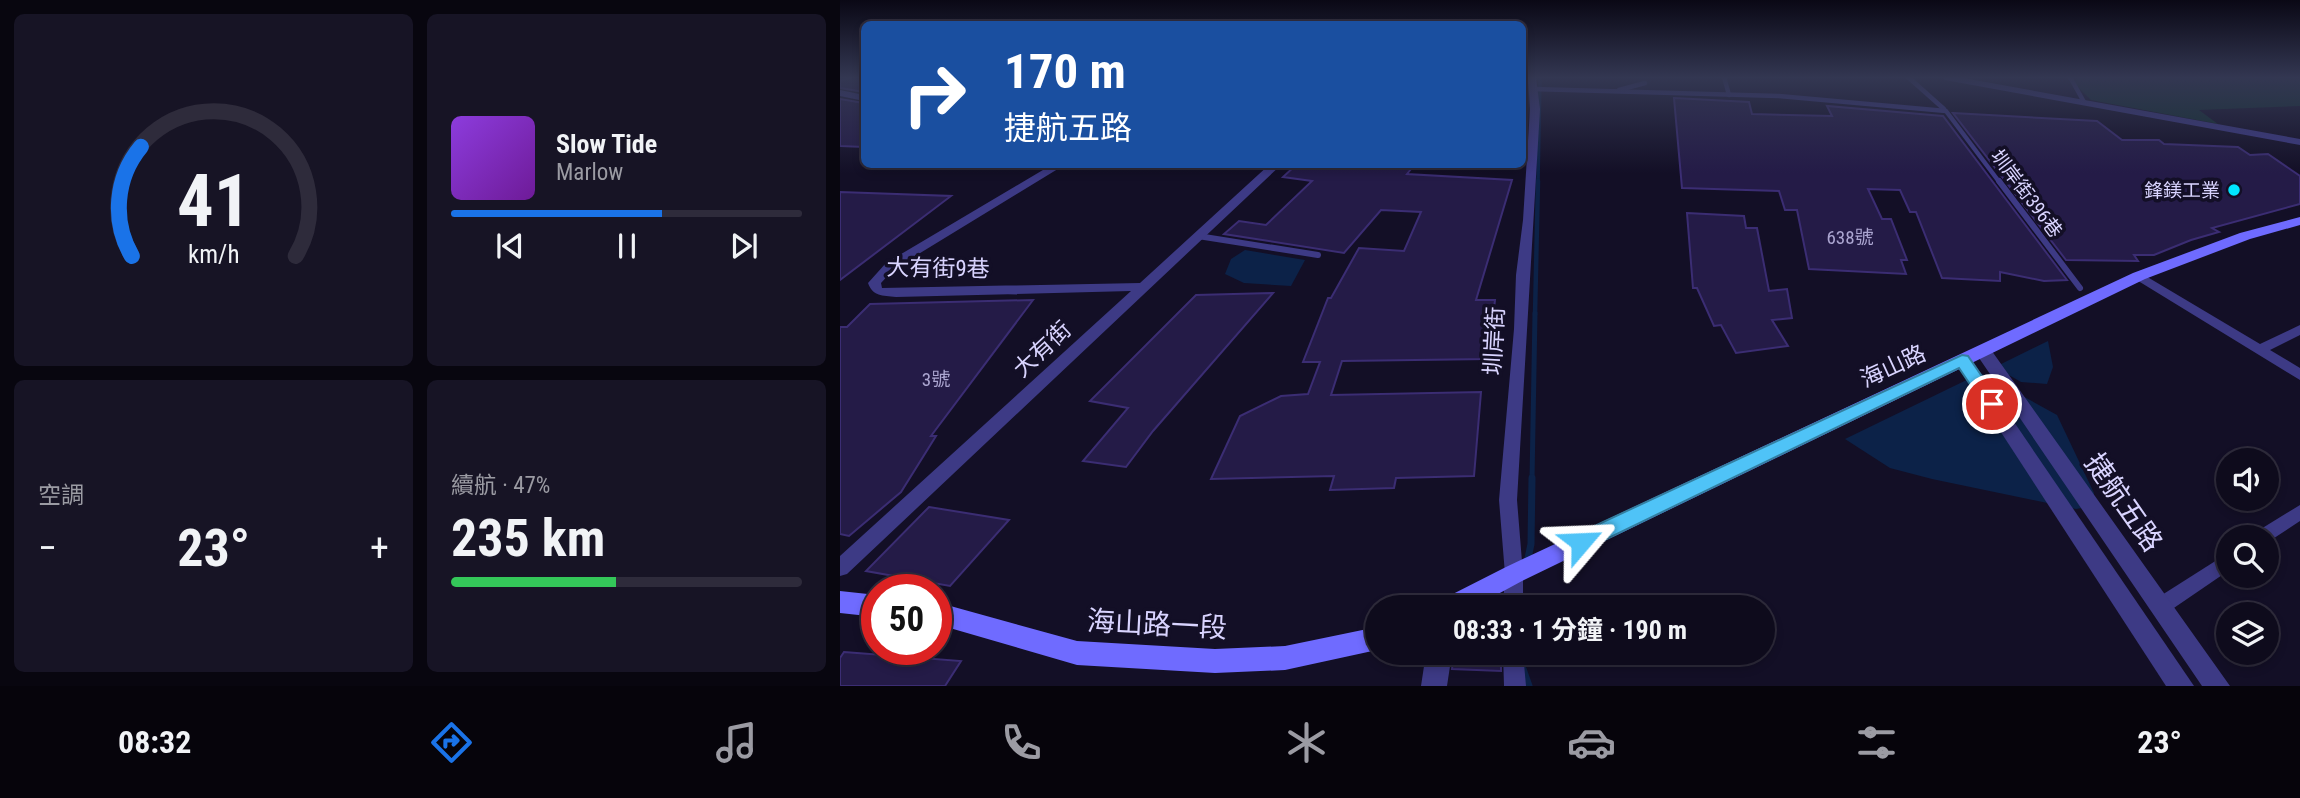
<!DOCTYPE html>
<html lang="zh-TW">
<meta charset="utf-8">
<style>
body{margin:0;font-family:"Roboto Condensed","Noto Sans TC",sans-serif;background:#171425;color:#f1f3f6;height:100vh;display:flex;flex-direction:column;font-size:26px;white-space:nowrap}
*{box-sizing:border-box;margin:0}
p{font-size:23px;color:#9b9ba3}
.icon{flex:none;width:38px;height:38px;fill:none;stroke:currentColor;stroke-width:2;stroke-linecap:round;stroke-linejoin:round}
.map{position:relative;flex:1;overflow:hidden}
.side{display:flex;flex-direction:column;gap:14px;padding:14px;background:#08060f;width:840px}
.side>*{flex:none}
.hud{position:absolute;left:21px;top:21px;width:665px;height:147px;border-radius:10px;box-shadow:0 4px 10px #0003,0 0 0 2px #2e2b3b;background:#1a4fa0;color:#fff;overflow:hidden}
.tools{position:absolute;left:1376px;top:448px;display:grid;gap:14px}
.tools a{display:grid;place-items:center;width:63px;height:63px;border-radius:50%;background:#0e0b1c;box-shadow:0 4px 10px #0003,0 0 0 2px #2e2b3b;font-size:35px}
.speed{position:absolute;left:21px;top:574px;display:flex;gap:14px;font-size:35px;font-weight:700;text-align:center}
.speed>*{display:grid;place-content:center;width:91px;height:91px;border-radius:50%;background:#0e0b1c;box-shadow:0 4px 10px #0003,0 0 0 2px #2e2b3b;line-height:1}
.speed .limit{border:10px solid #d22;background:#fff;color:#111}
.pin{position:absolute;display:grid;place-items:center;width:60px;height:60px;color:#fff;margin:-30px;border:4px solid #fff;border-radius:50%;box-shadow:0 2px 7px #0007}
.me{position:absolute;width:77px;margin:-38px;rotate:64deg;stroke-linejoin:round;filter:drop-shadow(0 0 5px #0008)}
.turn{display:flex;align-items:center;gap:24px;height:147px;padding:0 28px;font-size:32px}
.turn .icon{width:91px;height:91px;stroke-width:2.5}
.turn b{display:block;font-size:49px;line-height:60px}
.big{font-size:52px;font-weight:700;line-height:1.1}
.side .widget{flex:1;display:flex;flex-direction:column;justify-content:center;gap:10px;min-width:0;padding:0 24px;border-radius:10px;background:#171425}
.side .dial{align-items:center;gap:0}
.dial svg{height:182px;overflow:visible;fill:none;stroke:#2e2b3b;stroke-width:7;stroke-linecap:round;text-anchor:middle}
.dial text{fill:#f1f3f6;stroke:none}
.song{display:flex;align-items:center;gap:21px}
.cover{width:84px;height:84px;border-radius:10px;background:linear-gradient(135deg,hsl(270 70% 55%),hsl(280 70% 35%))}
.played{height:7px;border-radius:4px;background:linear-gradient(90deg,#1a73e8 60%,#2e2b3b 60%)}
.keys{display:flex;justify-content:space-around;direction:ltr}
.heat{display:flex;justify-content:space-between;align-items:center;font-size:38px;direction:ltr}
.charge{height:10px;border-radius:5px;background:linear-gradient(90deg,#34c759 47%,#2e2b3b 0)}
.side .tiles{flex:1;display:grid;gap:14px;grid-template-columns:repeat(2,1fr)}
.trip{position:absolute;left:525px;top:595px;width:410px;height:70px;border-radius:35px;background:#0e0b1c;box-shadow:0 4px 10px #0003,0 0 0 2px #2e2b3b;font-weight:700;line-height:70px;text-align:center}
.menu{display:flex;height:112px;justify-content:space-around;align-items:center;background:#06040b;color:#9b9ba3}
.menu .icon{width:49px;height:49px}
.menu .on{color:#1a73e8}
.menu b{font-size:32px;color:#f1f3f6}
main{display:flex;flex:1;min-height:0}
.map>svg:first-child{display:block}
</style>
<main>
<section class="side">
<div class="tiles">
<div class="widget dial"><svg viewBox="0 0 100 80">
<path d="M14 69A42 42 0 1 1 86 69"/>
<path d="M14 69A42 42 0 0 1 18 21" stroke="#1a73e8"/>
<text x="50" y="56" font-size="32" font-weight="700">41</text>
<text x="50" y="72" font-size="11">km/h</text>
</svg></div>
<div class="widget">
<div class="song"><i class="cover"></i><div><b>Slow Tide</b><p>Marlow</p></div></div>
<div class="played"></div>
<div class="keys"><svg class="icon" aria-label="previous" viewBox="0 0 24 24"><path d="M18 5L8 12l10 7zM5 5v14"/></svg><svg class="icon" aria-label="pause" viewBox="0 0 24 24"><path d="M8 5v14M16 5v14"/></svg><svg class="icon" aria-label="next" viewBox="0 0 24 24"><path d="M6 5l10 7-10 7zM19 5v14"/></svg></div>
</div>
<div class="widget"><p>空調</p>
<div class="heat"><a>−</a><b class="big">23°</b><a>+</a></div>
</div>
<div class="widget"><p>續航 · 47%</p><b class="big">235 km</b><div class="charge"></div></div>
</div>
</section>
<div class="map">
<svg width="1460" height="686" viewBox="0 0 1460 686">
<rect width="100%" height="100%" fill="#130f26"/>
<!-- green -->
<path fill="#12302f" d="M1460,77v29l-101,4 19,14 -127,-24 -18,-18 5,-4z"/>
<!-- water -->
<g fill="#0c2248">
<path d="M405,250l60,10 -14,26 -47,-3 -19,-9 6,-15z"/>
<path d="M1208,341l5,26 -6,17 -26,-2 -26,-15z"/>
<path d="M1141,373l76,42 37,78 -1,13 -17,3 -144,-30 -42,-11 -45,-29z"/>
</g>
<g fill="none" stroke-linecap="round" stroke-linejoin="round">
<!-- stream-far3 -->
<path stroke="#0c2248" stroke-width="3.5" d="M698,183l2,-106"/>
<!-- stream-far2 -->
<path stroke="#0c2248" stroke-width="4.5" d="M695,315l3,-134"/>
<!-- stream-far1 -->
<path stroke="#0c2248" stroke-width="5" d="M692,480l3,-167"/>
<!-- stream -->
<g stroke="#0c2248" stroke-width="7">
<path d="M687,563l4,-19 1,-66"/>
<path d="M683,669l6,17"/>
</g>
</g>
<!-- building -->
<g fill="#241b47" stroke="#3b2d73" stroke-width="2">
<path d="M12,77h12v15l-24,-4v-7z"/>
<path d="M834,98l75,4 3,12 80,2 -5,-10 116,10 124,164 -23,1 -44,-9v9l-58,-3 -26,-66h-6l-10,-22 -32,-1 14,30h9l16,41h-6l5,14 -97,-5 -12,-59h-12l-6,-19 -97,-3z"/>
<path d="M0,99l24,4v44l-24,-1z"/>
<path d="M1113,113l144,8 25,19h37l5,4 74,3 12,8 18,-1 32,22v28l-88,24 7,4 -28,8 -37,15h-20l4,6 -72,-1z"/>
<path d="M457,164l34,3 84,-3 -8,10 105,6 -36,120h19l-7,59 -146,2 -11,34 150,-3 -7,84 -78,2 -2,10 -64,2 4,-14 -123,3 29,-63 41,-20 27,-2 12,-32h-17l25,-64h3l28,-50 45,3 17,-39 -40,-2 -37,43 -120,-19 15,-13 27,4 46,-44 -29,-4z"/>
<path d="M0,192l111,4 -111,84z"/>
<path d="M847,213l57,3 2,12h11l12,63 18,-2 5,29 -20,2 16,26 -52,7 -15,-28 -7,1 -17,-38h-4z"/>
<path d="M433,293l-120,138 -27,36 -43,-6 45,-53 -38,-7 106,-106z"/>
<path d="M193,300l-102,136h5l-35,56 -52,44 -9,-2v-207h7l23,-23z"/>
<path d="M89,507l80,13 -59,66 -84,-15z"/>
<path d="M4,652l117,9 -16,25h-105v-28z"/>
<path d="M614,653h47v18l-49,-2z"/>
</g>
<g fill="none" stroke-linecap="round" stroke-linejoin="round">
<!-- service-far1 -->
<g stroke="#3d3a85" stroke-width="4.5">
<path d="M884,77l5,18"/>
<path d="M1068,77l36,32"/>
<path d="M1230,77l14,25"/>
<path d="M693,89l246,7 167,15 54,72"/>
<path d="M779,90l26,-7"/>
</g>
<!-- service -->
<g stroke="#3d3a85" stroke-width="6">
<path d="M1159,181l81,107"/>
<path d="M358,236l120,19"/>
</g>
<!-- minor -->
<g fill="#3d3a85" fill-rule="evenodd">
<path d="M688,77h8l4,32 -23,391 6,74v33h-20l2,-33 -6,-74 15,-171 2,-54 7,-55 7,-111z"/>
<path d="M1101,77h17l342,62v6l-355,-65z"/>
<path d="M0,90l24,5v6l-24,-5z"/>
<path d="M213,164h13l-172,105 -13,14 1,5 258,-5 130,-119h12l-435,410 -7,2v-20l291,-265 -235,6c-14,-2 -23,0 -28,-14l18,-20z"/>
<path d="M1299,272l121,72 40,-19v10l-30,15 30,18v12l-165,-101 -2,-3 2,-3z"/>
<path d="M1460,505v16l-32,21 -2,1v-6h-13l3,-5z"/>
<path d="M1388,553v18l-60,41 -7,3 -7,-3 -3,-6 3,-6z"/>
<path d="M663,653h20l3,33h-22z"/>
</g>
<!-- tertiary -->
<g fill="#3d3a85" fill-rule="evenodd">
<path d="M1143,345l6,2 241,339h-28l-225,-331 -3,-4 3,-4z"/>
<path d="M1123,354l6,2 225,330h-28l-212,-326z"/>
<path d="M586,653h26l-5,33h-26z"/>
</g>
<!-- secondary -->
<g fill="#6f6bff" fill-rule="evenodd">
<path d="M1460,217v8l-50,14 -105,40 -623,302 -48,26h-34l3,-8 63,-32 627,-294 107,-40z"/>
<path d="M0,591l37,4v22l-37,-4z"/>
<path d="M96,602l141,39 138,8 70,-3 92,-19v23l-92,20 -70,3 -138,-8 -141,-41z"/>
</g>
</g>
<!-- sky -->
<linearGradient id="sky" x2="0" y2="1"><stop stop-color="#0a0815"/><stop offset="0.45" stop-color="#333752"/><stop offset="1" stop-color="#333752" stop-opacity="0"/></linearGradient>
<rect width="1460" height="173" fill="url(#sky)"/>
<!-- route -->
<path fill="#4fc3f7" stroke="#337fa1" stroke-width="2" d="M1122,355l6,1 30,44 3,4 -3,4h-12l-27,-40 -371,180 -7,3 -8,-3 -3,-6 3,-6z"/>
<!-- markers -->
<circle fill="#00e5ff" stroke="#130f26" stroke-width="2.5" cx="1394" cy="190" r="7"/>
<g text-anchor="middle" stroke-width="7" stroke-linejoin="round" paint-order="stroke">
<!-- far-poi labels -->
<g font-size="19" fill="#d9d4ff" stroke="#130f26" text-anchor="end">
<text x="1380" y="197">鋒鎂工業</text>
</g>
<!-- far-street labels -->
<g font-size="19" fill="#d9d4ff" stroke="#130f26">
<text transform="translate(1187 193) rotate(53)" y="7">圳岸街396巷</text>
</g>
<!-- number labels -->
<g font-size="19" fill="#aca6d1">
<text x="1010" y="244">638號</text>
<text x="96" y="386">3號</text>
</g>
<!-- street labels -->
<g font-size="23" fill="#d9d4ff" stroke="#130f26">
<text transform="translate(98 268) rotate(1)" y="8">大有街9巷</text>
<text transform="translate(654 341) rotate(-87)" y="8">圳岸街</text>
<text transform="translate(202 349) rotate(-43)" y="8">大有街</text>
<text transform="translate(1053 366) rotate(-25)" y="8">海山路</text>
</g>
<!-- near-street labels -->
<g font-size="28" fill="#d9d4ff" stroke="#130f26">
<text transform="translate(1284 502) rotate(55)" y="10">捷航五路</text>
<text transform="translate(317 624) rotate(3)" y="10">海山路一段</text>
</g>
</g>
</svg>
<div class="tools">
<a><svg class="icon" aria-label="sound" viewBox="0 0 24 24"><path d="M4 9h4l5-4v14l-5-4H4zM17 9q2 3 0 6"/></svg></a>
<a><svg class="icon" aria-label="search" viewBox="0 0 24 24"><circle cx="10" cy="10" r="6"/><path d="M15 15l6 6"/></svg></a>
<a><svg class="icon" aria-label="layers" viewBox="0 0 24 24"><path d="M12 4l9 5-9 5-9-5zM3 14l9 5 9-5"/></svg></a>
</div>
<div class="speed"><div class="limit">50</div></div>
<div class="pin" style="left:1152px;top:404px;background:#d93025"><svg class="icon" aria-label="arrive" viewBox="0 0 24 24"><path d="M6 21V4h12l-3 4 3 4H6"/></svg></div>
<svg class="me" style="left:741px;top:542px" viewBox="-20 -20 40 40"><path d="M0-17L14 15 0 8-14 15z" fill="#4fc3f7" stroke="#fff" stroke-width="4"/></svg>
<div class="trip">08:33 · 1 分鐘 · 190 m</div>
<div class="hud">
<div class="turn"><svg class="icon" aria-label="right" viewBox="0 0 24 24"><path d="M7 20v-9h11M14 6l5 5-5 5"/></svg><div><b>170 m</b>捷航五路</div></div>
</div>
</div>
</main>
<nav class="menu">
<b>08:32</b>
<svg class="icon on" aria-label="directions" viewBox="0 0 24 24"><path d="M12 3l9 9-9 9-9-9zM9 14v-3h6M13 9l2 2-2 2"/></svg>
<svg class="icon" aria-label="music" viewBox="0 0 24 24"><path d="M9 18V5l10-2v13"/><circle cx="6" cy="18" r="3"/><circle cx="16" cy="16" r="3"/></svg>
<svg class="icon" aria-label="phone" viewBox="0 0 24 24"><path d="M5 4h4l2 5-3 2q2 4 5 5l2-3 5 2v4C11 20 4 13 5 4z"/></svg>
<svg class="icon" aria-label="climate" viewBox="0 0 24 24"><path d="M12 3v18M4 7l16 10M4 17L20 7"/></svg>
<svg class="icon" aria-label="car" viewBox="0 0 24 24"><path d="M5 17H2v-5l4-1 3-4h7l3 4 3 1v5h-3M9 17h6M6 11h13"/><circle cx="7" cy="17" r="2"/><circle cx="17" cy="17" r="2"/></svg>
<svg class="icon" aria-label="filters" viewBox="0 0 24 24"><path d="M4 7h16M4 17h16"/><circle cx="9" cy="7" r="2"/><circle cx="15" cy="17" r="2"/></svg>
<b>23°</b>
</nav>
